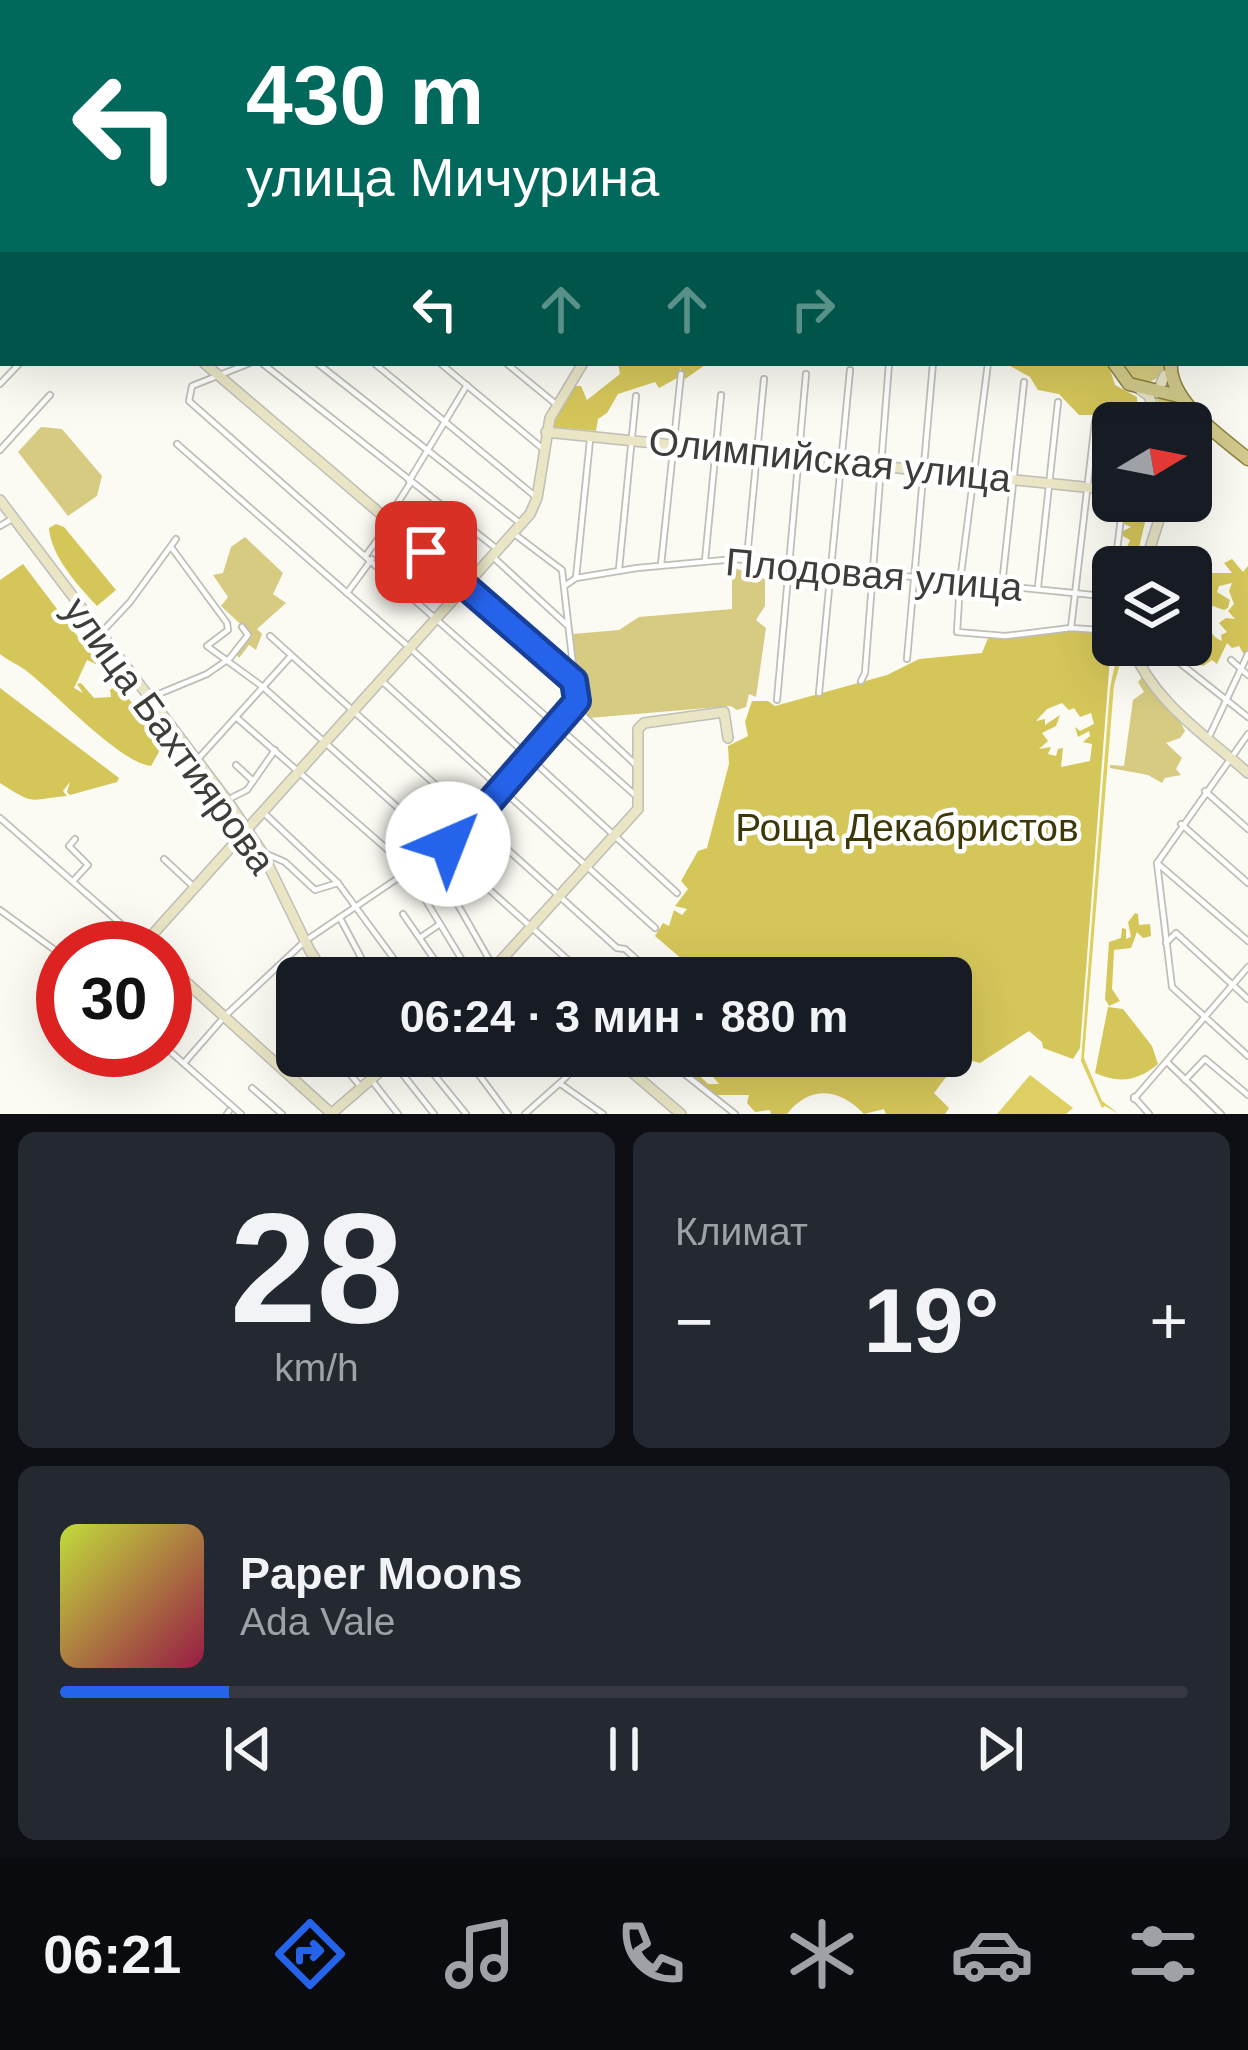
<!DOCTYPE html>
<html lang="ru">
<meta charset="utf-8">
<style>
body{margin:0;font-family:Helvetica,sans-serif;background:#242831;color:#f1f3f6;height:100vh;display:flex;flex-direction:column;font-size:45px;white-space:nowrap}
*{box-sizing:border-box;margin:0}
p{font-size:39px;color:#9ea1a6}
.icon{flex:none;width:66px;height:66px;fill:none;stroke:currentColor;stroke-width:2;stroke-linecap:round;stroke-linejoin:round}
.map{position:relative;height:1114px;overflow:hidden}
.drawer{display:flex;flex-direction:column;gap:18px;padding:18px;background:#0d0f14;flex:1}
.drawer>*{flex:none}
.top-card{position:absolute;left:0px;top:0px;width:1248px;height:366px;box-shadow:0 12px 48px #0002;background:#00695c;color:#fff;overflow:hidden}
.needle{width:78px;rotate:80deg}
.buttons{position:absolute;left:1092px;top:402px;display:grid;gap:24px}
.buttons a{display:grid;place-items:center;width:120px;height:120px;border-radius:18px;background:#171b24;box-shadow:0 12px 48px #0002;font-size:60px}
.speed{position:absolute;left:36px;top:921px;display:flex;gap:24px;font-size:60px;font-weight:700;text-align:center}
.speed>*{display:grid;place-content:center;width:156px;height:156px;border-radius:50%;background:#171b24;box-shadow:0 12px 48px #0002;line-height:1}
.speed .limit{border:18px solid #d22;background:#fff;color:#111}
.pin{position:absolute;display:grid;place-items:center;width:102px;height:102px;color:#fff;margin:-51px;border-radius:24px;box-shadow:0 6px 18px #0006}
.me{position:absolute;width:132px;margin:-66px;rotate:44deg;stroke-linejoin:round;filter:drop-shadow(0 0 9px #0008)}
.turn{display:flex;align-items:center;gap:42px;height:252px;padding:0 48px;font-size:54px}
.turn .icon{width:156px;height:156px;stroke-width:2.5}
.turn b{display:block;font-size:84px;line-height:102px}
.lanes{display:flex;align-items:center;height:114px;padding:0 48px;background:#0003;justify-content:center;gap:60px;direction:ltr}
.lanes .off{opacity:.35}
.big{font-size:90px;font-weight:700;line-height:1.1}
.drawer .widget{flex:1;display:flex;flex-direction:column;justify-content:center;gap:18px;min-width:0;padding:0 42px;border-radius:18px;background:#242831}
.drawer .dial{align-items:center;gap:0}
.dial b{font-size:156px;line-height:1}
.song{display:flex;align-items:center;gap:36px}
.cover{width:144px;height:144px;border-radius:18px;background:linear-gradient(135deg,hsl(70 70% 55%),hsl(340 70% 35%))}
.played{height:12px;border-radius:6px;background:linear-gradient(90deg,#2563eb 15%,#363941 15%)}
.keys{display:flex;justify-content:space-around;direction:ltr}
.heat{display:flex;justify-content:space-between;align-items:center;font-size:66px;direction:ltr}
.drawer .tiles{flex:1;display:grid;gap:18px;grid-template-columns:1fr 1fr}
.widget:last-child{grid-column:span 2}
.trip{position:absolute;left:276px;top:957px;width:696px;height:120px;border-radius:18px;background:#171b24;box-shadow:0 12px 48px #0002;font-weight:700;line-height:120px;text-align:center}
.tabs{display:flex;height:192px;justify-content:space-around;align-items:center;background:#090b0e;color:#9ea1a6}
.tabs .icon{width:84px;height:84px}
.tabs .active{color:#2563eb}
.tabs b{font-size:54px;color:#f1f3f6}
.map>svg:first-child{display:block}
</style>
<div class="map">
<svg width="1248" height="1114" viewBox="0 0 1248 1114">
<rect width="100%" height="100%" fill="#fbfaf3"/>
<!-- green -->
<g fill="#d6cb80">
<path d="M1118,363h49l-9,15c-20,11 -28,0 -40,-15z"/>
<path d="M1170,394l34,34 -2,6 -11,-11 -28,-1 -6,-24z"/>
<path d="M41,427l21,2 40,47 -5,20 -29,20 -50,-64z"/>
<path d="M245,537l38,36 -10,21 13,9 -29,26 5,5 -6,16 -7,-5 -10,13 -4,-6 16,-18 -30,-28 7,-9 -15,-22 10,-2 8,-26z"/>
<path d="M732,567l33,12v27l-9,14 10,8 -10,69 -7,-3 -3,13 -9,3 -6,-4 -142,12 -10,-9 -6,-75 46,-4 20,-13 93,-8z"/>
<path d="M1142,677c13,21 34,33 43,54l-5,7 -14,5 16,15 -6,11 5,6 -16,3 -3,5 -14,-8 -38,-7v-3l14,1 9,-66 11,-8 -6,-10z"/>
</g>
<!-- forest -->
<g fill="#d5c65a" fill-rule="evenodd">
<path d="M618,363h90l-23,16 -5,-11 -1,9 -20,11 -4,-6 -37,12 -11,19 -9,6 -2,12 -45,-4 23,-41h7l6,14 33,-26z"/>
<path d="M1005,363h103l7,22 22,12 1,26h-25v11l-7,-2 -9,-17h-18l-20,-21 -21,-4 -8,-13z"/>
<path d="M1127,501h23l-12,51 -9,5 -4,-5 5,-12 -7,-4v-5l8,-4 -7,-3z"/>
<path d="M56,524l8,3 52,63 -19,16c-19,-20 -46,-50 -48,-78z"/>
<path d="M1232,559l11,13 5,-6v83l-3,7 -6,-10 -7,2 -5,-5 -10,21 -5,-4 -9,6 -7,-4 -7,4 -27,-21h29v-44l10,6 4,-6 -1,-22 8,-6h20l-8,-10zM1232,583l-3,8 5,13 -6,7 7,8 -9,-1 -7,5 8,9 -6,3 1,6c-12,-4 -18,-21 -18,-32l6,-4 14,5 4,-2 2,-8 -13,-8 2,-6z"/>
<path d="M23,564l77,102 -13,-6 -13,28 9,5 -6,-9 4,-1 13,15 17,-1 -1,-7 5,-4 5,2 44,55 -13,23c-33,-4 -98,-76 -127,-97 -9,-6 -15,-8 -24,-15v-74z"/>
<path d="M1072,631l40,1 -32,416 -7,11 -30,-11 -1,-6 -13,-11 -49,32 -29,-8v-77h-247l-49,-42 8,-13 6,3 5,-16 8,5 5,-6 -12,-3 13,-17 -7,-8 17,-30 9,-3 22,-84 -1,-18 20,-10 -3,-14 7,-21h16l7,5 112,-31 32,-16 63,-6 6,-15zM1062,703l7,7 5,-2 6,9 11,-4 3,11 -14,7 -5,-4 3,10 11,-6 1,5 -7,6 9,2 -2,17 -29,6 2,-19 -5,1 -2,7 -8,-2 3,-7 -12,2 9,-8 -6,-8 14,-7 4,-11 -15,10v-6l-9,2 11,-12z"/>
<path d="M0,688l119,90 -2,4 -47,13 -3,-3 3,-10 -7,9 4,5c-38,3 -30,11 -67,-13z"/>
<path d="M1135,913l3,1 1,11 11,-1 1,12 -8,2 -6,-6 -6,16 -17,2 -2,39 8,12 -11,5 -4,-7 4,-57 12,-4 1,-10 4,1v10l5,-2 -3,-15z"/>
<path d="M1108,1007l15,2 29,37 6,18c-20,17 -39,20 -63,9z"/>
<path d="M684,1056h6l5,8 -7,2 6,5 3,-6 11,7v4h-8l8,8h11l-6,-7 8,-10 7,1v-9l4,-3h81l-6,7 1,9 10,4 3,-7 6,2 2,-6 -13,-9h133l7,8 -22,29 15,15 -4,6h-59l-2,-5 -20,5c-25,-26 -54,-29 -77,0h-16l-1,-4 -15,2 -8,-9 2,-8h-34l-35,-28 7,-3z"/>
</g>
<!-- water -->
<g fill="#decf63">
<path d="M1115,664h5l-6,21 -30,373 18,43 17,13 -14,-8 -3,2 -21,-47 29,-373z"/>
<path d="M1030,1075l43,33 -7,6h-69z"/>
</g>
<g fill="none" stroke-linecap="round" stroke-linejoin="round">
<!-- canal -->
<g stroke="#decf63" stroke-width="6">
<path d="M475,0l1,3"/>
<path d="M822,0l1,3"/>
<path d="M1225,0l3,3"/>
<path d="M688,3l3,-3"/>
<path d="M1245,16l3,2"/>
<path d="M1245,52l3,-1"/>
</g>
<defs>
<g id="street">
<path d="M65,0l2,3"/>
<path d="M110,0l2,3"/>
<path d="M150,0l1,3"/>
<path d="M189,0l2,3"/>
<path d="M228,0l1,3"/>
<path d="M268,0l2,3"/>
<path d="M750,0v3"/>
<path d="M706,3l12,-3"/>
<path d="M796,3l1,-3"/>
<path d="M0,131l3,-1"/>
<path d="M1245,342l3,-1"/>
<path d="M250,363l-58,23 -3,15 445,393"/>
<path d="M262,363l235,186"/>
<path d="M317,363l204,161"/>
<path d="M374,363l162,134"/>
<path d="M440,363l102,85"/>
<path d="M506,363l51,42"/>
<path d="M988,363l-28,219 -3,50 48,4 66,-8 42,3"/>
<path d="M0,384l20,-21"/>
<path d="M177,444l233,204 267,245"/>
<path d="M0,450l50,-55"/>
<path d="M409,481l58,-96"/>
<path d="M388,518l23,-36"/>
<path d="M0,526l12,-7"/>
<path d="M171,547l56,76 1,7 -21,16 56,41 325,291"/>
<path d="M367,554l24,-33"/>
<path d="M492,556l75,69"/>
<path d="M747,558l17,-179"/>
<path d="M705,561l16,-166"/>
<path d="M661,565l20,-191"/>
<path d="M1115,567l8,-66"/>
<path d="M619,569l17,-173"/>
<path d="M576,578l14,-138"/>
<path d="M566,585l10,-7 61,-10 98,-9 378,38"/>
<path d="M1002,585l22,-203"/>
<path d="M466,586l109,95"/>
<path d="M1038,587l20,-185"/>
<path d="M347,593l25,-34"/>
<path d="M1071,628l24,-206"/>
<path d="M100,634l30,-32 46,-63"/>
<path d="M270,636l347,312 8,1 20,18"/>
<path d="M1157,645l91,72"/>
<path d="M907,659l26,-296"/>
<path d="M1231,660l17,15"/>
<path d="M861,681l4,-8 24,-310"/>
<path d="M383,682l272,246"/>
<path d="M819,693l31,-323"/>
<path d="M149,698l58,-24 23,-16 18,-23 -6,-8"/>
<path d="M777,700l29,-326"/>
<path d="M573,706l62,58"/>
<path d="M237,718l166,145 70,115"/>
<path d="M1248,734l-91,129 15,124 76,69"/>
<path d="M1208,739l40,-85"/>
<path d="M198,759l92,-102"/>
<path d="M236,765l16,15"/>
<path d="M1205,791l43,38"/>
<path d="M227,800l20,-10 28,-40"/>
<path d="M264,813l74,70"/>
<path d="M0,818l144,126 -4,4"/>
<path d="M1181,824l67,59"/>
<path d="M262,852l23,10 30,28 23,-7 70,95"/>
<path d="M430,856l64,112"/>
<path d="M164,859l30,28"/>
<path d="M1157,863l91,78"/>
<path d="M74,880l14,-15 -19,-19 6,-7"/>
<path d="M0,910l63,46"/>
<path d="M403,914l44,64"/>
<path d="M341,920l31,58"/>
<path d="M421,937l19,-13"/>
<path d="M1166,943l10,-10 72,66"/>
<path d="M165,1047l76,67"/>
<path d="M335,1056l25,30"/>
<path d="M419,1056l47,58"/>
<path d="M465,1056l43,58"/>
<path d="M542,1056l24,19"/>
<path d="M662,1056l73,58"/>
<path d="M393,1062l41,52"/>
<path d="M1167,1062l54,52"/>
<path d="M184,1063l41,-47 80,-75 136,-92 30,-27 106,-121 -15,-131 -49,-37"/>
<path d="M563,1080l24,-24"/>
<path d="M1185,1080l20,-21 43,36"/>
<path d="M373,1082l25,32"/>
<path d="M562,1085l41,29"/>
<path d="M252,1088l30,26"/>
<path d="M1134,1097l15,17"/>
<path d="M1134,1099l114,-132"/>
<path d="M227,1114l2,-3"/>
<path d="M525,1114l36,-32"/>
</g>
<g id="secondary">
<path d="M298,3l9,-3"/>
<path d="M204,363l261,223"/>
<path d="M1138,388l11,8 10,27"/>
<path d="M1157,393l8,-18"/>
<path d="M546,432l567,58"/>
<path d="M0,500l227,300 35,52 48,99 18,27"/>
<path d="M1144,567l21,-66"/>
<path d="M1131,645c22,57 72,88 117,128"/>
<path d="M149,948l-5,-4 386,-430 7,-16 13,-80 33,-55"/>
<path d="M504,958l22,20"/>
<path d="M165,963l167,151"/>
<path d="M485,978l153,-169v-80l6,-6 80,-11 4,26"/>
<path d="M613,1056l68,58"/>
<path d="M331,1114l67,-58"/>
</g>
<g id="primary">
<path d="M856,0l4,3"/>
<path d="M1114,363l15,21 50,12"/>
<path d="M1171,363c-3,38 50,74 77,96"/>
</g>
</defs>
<!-- street casing -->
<use href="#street" stroke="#bfbeb7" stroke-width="8"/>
<!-- secondary casing -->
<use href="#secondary" stroke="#bfbeb7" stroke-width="12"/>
<!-- primary casing -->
<use href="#primary" stroke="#8c823d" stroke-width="15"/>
<!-- street -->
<use href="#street" stroke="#fff" stroke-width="4.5"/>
<!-- secondary -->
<use href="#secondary" stroke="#e9e5c5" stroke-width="9"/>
<!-- primary -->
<use href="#primary" stroke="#d3ca8c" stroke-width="12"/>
</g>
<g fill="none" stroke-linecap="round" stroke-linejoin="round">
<defs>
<path id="route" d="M426,552l148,129 3,20 -4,5 -99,114 -26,24"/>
</defs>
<!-- route casing -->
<use href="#route" stroke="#184099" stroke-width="30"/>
<!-- route -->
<use href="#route" stroke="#2563eb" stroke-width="21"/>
</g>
<g text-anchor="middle" stroke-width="9" stroke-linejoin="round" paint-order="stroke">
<!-- street labels -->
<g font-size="39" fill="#3d3d3a" stroke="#fff">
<text transform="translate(830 459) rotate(6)" y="14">Олимпийская улица</text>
<text transform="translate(874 574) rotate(5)" y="14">Плодовая улица</text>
<text transform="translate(170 735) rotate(54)" y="14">улица Бахтиярова</text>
</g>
<!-- park labels -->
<g font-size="39" fill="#3e3808" stroke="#fff">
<text x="907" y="841">Роща Декабристов</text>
</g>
</g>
</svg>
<div class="buttons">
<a><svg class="needle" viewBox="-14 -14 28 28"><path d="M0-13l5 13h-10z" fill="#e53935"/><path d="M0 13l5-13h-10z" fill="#9ea1a6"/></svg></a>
<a><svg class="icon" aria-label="layers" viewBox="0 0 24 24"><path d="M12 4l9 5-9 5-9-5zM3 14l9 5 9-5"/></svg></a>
</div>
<div class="speed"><div class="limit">30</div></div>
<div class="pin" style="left:426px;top:552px;background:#d93025"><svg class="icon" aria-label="arrive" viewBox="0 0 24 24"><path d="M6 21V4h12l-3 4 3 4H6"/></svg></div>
<svg class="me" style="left:448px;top:844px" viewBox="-20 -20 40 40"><circle r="19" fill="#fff"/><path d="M0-13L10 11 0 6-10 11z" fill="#2563eb"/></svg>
<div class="trip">06:24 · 3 мин · 880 m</div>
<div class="top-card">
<div class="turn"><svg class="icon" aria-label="left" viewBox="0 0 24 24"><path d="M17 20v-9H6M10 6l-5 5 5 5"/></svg><div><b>430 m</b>улица Мичурина</div></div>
<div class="lanes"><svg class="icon" aria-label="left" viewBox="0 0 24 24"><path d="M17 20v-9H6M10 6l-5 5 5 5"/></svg><svg class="icon off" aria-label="ahead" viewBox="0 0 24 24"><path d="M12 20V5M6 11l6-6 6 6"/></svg><svg class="icon off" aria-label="ahead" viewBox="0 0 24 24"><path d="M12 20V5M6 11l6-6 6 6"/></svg><svg class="icon off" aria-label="right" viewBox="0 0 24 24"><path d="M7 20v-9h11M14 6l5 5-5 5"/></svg></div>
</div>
</div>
<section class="drawer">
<div class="tiles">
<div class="widget dial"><b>28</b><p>km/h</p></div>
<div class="widget"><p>Климат</p>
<div class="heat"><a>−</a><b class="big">19°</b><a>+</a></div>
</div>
<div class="widget">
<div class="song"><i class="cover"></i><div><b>Paper Moons</b><p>Ada Vale</p></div></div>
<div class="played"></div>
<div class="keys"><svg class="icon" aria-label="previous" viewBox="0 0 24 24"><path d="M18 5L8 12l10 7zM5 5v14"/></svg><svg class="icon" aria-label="pause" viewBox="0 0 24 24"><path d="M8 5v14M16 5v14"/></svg><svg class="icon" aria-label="next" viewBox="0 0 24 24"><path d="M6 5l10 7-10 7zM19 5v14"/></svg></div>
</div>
</div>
</section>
<nav class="tabs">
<b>06:21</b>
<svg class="icon active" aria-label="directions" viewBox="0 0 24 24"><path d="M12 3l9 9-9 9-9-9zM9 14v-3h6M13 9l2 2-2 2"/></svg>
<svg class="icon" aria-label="music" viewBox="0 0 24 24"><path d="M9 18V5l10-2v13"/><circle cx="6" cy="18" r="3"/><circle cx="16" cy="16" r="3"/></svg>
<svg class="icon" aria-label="phone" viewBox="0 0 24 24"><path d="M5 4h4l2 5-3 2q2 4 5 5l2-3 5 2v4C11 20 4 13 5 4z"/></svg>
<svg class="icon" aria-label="climate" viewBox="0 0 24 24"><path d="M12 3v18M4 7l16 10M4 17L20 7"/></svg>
<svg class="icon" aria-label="car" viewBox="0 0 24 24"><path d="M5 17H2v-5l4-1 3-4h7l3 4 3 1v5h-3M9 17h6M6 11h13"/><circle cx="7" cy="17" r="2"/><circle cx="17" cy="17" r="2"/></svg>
<svg class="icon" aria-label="filters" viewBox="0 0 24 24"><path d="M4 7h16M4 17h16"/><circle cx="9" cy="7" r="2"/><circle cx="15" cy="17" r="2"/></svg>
</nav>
